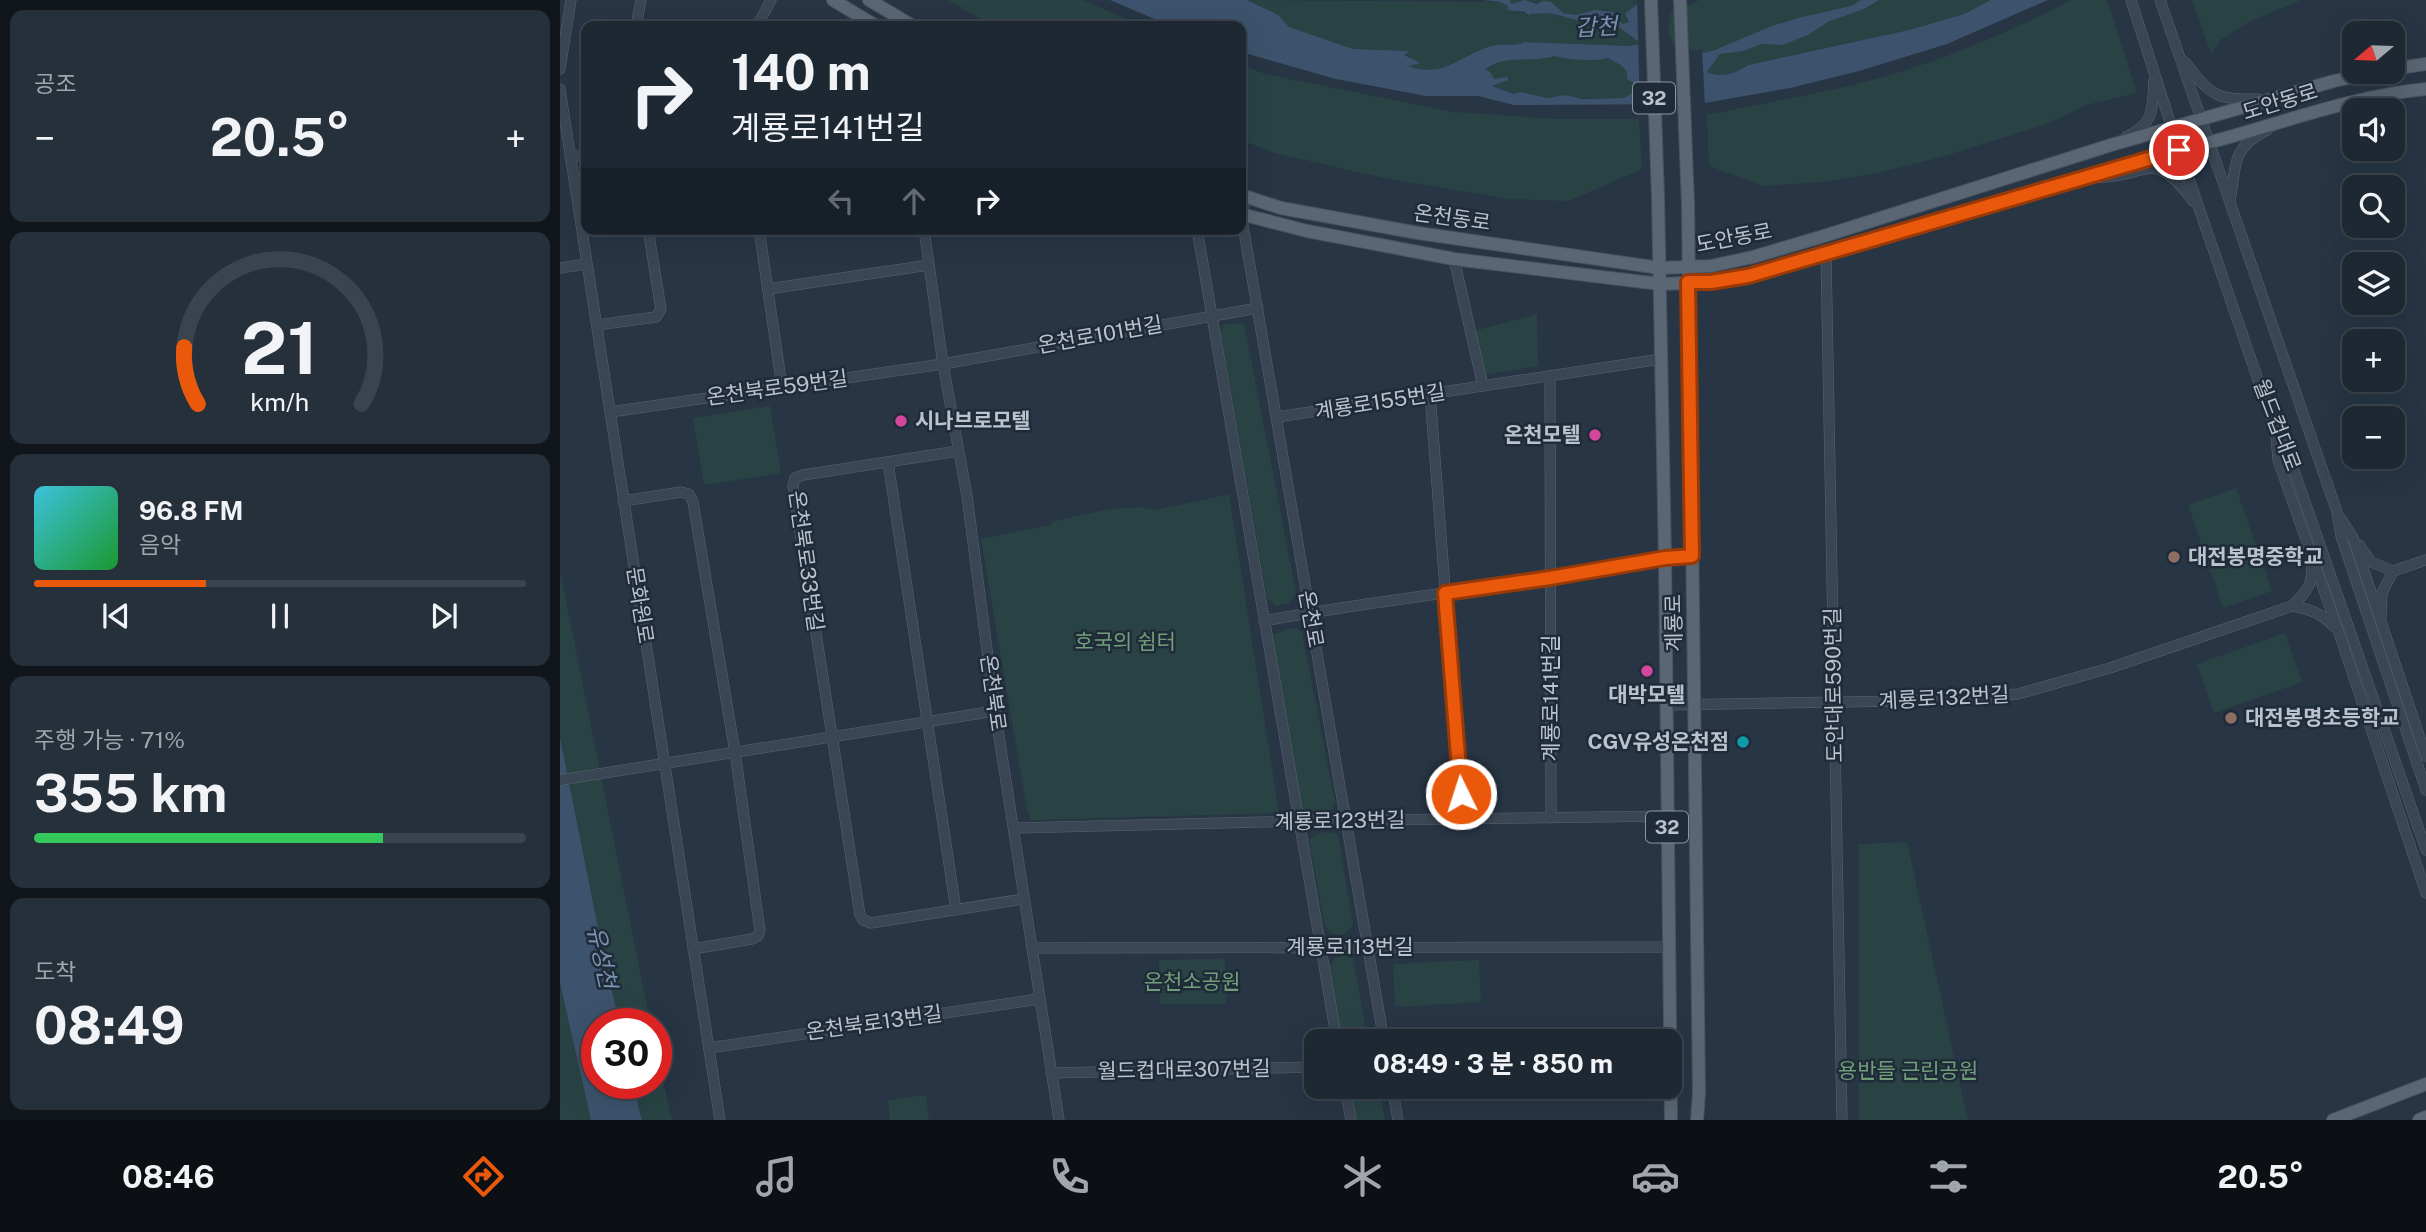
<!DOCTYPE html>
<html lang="ko">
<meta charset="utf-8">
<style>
body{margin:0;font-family:"Public Sans","Noto Sans KR",sans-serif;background:#25303b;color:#f1f3f6;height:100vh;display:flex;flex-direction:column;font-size:26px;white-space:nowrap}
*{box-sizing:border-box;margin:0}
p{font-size:23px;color:#a0a6ac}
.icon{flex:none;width:38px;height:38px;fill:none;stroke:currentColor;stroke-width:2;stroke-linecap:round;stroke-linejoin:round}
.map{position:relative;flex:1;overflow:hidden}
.sheet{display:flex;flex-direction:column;gap:10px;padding:10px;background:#10161c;width:560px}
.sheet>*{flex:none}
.top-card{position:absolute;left:21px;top:21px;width:665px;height:214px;border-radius:14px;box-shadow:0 7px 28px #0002,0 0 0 2px #3b444e;background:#1d2833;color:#f1f3f6;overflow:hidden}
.needle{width:46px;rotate:251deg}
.buttons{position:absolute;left:1782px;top:21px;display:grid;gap:14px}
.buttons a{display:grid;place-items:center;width:63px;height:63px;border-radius:14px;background:#1d2833;box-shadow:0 7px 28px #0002,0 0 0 2px #3b444e;font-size:35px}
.speed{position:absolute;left:21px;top:1008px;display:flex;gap:14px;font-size:35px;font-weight:700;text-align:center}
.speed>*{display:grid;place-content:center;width:91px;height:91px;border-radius:50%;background:#1d2833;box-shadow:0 7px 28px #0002,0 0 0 2px #3b444e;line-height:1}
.speed .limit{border:10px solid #d22;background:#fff;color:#111}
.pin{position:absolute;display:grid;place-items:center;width:60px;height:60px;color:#fff;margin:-30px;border:4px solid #fff;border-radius:50%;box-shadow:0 2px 7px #0007}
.me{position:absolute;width:77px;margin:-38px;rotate:356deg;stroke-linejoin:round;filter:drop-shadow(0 0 5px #0008)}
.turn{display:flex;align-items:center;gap:24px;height:147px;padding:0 35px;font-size:32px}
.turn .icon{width:91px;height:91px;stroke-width:2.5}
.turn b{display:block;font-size:49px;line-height:60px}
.lanes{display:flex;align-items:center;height:66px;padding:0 35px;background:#0003;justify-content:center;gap:35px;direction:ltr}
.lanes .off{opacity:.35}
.big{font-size:52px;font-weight:700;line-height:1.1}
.sheet .tile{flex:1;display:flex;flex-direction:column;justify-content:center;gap:10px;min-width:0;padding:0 24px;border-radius:14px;background:#25303b}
.sheet .dial{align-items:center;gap:0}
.dial svg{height:182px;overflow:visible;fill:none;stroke:#3b444e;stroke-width:7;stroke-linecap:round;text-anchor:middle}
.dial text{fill:#f1f3f6;stroke:none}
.song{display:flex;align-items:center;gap:21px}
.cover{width:84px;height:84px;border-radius:10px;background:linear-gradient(135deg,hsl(190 70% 55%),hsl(130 70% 35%))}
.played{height:7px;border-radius:4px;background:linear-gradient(90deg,#ea580c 35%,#3b444e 35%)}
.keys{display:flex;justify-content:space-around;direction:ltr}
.heat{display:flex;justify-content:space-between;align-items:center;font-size:38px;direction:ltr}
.charge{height:10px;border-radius:5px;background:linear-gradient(90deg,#34c759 71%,#3b444e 0)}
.trip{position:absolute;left:744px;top:1029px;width:378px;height:70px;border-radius:14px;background:#1d2833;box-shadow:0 7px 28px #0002,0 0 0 2px #3b444e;font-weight:700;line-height:70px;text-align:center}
.dock{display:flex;height:112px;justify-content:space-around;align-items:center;background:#0c1014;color:#a0a6ac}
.dock .icon{width:49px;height:49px}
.dock .selected{color:#ea580c}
.dock b{font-size:32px;color:#f1f3f6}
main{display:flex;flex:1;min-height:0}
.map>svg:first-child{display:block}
</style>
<main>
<section class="sheet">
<div class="tile"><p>공조</p>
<div class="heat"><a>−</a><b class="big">20.5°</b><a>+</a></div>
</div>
<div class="tile dial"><svg viewBox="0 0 100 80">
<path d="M14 69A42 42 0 1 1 86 69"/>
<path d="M14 69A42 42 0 0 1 8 44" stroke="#ea580c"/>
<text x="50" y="56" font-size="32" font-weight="700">21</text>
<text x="50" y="72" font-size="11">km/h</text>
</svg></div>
<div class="tile">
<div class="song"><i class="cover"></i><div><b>96.8 FM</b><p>음악</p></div></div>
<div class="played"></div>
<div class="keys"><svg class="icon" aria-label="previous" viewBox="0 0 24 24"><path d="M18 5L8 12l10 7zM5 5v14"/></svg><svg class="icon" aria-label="pause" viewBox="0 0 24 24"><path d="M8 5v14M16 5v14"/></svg><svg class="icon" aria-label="next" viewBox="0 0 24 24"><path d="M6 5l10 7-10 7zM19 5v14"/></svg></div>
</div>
<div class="tile"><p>주행 가능 · 71%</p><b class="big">355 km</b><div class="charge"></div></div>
<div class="tile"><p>도착</p><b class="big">08:49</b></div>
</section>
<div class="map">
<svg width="1866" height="1120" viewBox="0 0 1866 1120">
<rect width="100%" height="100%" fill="#273544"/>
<!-- green -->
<g fill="#294345">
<path d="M388,0h134l61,26h-150z"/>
<path d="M687,0l253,2 19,11h30l13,4h32l25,8 24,19 -14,2 -105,-4c-9,5 -18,1 -27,3 -36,7 -50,35 -90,21l12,-4 -15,-8 3,-3 -54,-2 -64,-22 -11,-12z"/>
<path d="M950,0h131v1l-11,11 -1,11 -6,1 -10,-12 -8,-2 -29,5 -13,-2 -31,-12 -22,3z"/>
<path d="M1134,0h167l-10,6 -49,11 -87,33 -21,5 -24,-9 -6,-14 4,-24z"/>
<path d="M1319,0h112l-27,14 -55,16 -161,35c-13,9 -26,13 -41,7l13,-18 24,-3 18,-7 21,1 25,-10 20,-13 36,-13z"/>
<path d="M1511,0h36l30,93 -51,12 -37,18 -104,33 -67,17 -57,9 -57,4 -55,-20 -2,-51c48,-10 98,-19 146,-30 75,-18 149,-49 218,-85z"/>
<path d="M1632,0h109l-52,22 -29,18 -9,14z"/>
<path d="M994,56c18,4 37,6 54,2l16,9 4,8 9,9v6l-12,8h-54l-6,-3 -17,3 -27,-6 -7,2 -23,-8 7,-3 -14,-13c25,-17 44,-6 70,-14z"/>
<path d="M681,65l24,9 188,38 105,7h81l3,50 -73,32 -60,-2 -125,-21 -109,-25 -34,-13z"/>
<path d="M977,314l1,52 -54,9 -10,-44z"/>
<path d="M684,323l52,269 -7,11 -13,3 -9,-8 -46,-264 2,-10z"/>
<path d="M210,406l11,67 -77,12 -11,-67z"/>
<path d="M1676,488l36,103 -49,17 -35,-103z"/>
<path d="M669,494l50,319 -248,7 -4,-10 -46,-271 70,-14v-3l54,-12 34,-3 17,3z"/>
<path d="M0,571c31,150 59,302 91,453h-31l-15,-61 -45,-225z"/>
<path d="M737,628l5,5 33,169 -3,8 -34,2 -26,-171 3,-7 13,-5z"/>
<path d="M1725,633l17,49 -88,31 -17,-49z"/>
<path d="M762,832l16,2 15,91 -9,10 -11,-1 -8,-8 -16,-85 5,-5z"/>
<path d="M1347,842l61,278h-109v-276z"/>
<path d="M783,955l10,3 15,83h-27l-12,-74 6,-9z"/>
<path d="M665,959l1,45h-66l-1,-44z"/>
<path d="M919,960l2,42 -86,5 -2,-43z"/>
<path d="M0,983l31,137h-31z"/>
<path d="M96,1050l16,70h-30l-10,-37h24z"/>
<path d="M790,1087h29l6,33h-29z"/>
<path d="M366,1095l3,25h-39l-2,-20z"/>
</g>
<!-- water -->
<g fill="#3d536d" fill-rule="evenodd">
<path d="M550,0h137l31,15 11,12 64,22 56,2 -5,4 17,8 -13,3c39,14 55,-15 89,-21 9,-2 18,2 27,-3l105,4 13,-2c-18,-13 -42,-36 -65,-24l-28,-7 -19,1v2l-5,-4 -18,-2 1,-4 -8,-4 -17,-2h27l1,4 14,-4 12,4 6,-3 8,1 12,11 13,2 19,-5 19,2 -1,2 10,10 6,-2 -4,-8 16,-13 27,7 -4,24 6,14 24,9 21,-5 57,-24 30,-9 49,-11 10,-6h18l-15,9 -36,13 -20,13 -25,10 -21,-1 -18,7 -24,3 -13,18c14,6 28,2 41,-7l161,-35 55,-16 27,-14h57l-101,44 -88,27 -69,17 -91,16 -185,1 -36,-9h-52l-90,-17 -95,-27v-26h-70zM994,56c18,4 37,6 54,2 9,6 21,8 19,21l10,6v5l-13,8 -42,1 -17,-4 -17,3 -27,-6 -7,2 -22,-8 16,-6v-3l-14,2 -4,-7 -5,-3c24,-16 44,-5 69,-13z"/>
<path d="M0,738l45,225 15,61h-23v59h35l10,37h-51l-31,-137z"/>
</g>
<!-- pier -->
<path fill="#273544" d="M1077,0h61l-2,3 -25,8 -3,20 4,12 23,8 7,-2 3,57 -65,2z"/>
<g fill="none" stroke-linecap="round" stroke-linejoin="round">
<defs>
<g id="minor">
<path d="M1571,0l48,150 97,282 13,24 137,394"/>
<path d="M1600,0l177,512 4,24 85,254"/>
<path d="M76,26l5,-26"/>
<path d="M197,26l14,-26"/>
<path d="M1625,62c26,34 31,38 74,37"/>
<path d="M0,69l11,-69"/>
<path d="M0,89l160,1031"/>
<path d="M1566,137c29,-14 26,-27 28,-56"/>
<path d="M10,157l16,-2"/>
<path d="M1533,177c54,3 57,-33 100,24"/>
<path d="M687,197l-6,17 143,827"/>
<path d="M1670,201c7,-37 0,-52 37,-71"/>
<path d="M199,229l23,158"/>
<path d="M364,229l19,135 24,132 28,215 64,409"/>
<path d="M637,229l140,812"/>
<path d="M1266,253l16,867"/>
<path d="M894,259l29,127"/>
<path d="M0,268l26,-4"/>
<path d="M208,289l161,-24"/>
<path d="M37,325l59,-8 5,-8 -13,-80"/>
<path d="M990,376l1,442"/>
<path d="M870,394l33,426"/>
<path d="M50,412l333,-48 315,-56"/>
<path d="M717,417l384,-58"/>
<path d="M1716,436l2,24 61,173 87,260"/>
<path d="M398,451l-155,24 -8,3 -2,8 67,429 3,5 8,3 153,-24"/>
<path d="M328,462l68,448"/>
<path d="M63,501l58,-9 8,2 4,8 42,250 25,179 -2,5 -6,3 -59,10"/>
<path d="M1781,519l12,19 73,218"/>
<path d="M1799,545l12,17 22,9"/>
<path d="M1833,571l33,-11"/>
<path d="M1732,606c17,3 30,7 42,21"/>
<path d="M1821,617l1,-24 11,-22"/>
<path d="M704,621c95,-18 190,-28 286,-43 47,-7 94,-20 142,-22"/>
<path d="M1106,705l297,-5 55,-6 92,-26 182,-62c18,-17 21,-23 20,-48"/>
<path d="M0,780l435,-69"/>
<path d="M454,828l285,-7 368,-5"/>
<path d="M472,948l637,-1"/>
<path d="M149,1048l330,-49"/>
<path d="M491,1073l265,-6"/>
<path d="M785,1087l6,33"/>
<path d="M832,1087l6,33"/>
</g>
<g id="major">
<path d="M273,0l43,26"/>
<path d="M309,0l44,26"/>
<path d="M1120,0l8,205 11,887 -2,28"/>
<path d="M1832,69l34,-5"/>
<path d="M681,195l40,13 137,25 242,35 51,-2 42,-9 71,-21 287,-91 223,-64 43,-9"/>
<path d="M1098,197l7,361 6,562"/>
<path d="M681,214l66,17 147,28 206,25 51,-2 37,-6c154,-45 308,-93 463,-134 72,-19 141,-46 215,-53"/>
<path d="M1773,1120l93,-36"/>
<path d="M1859,1120l7,-3"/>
</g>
</defs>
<!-- minor casing -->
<use href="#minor" stroke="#5a6471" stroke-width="11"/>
<!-- major casing -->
<use href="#major" stroke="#485260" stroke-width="14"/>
<!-- minor -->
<use href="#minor" stroke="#3b4654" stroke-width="10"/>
<!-- major -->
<use href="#major" stroke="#5a6673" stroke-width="12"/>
<defs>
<path id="major-bridge" d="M1091,0l7,197"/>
</defs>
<!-- major-bridge casing -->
<use href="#major-bridge" stroke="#485260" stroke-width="14" stroke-linecap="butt"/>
<!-- major-bridge -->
<use href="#major-bridge" stroke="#5a6673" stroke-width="12"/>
</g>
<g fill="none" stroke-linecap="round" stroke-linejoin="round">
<defs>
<path id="route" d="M901,794l-16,-201 105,-15 115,-20 27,-2 -4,-274h23l37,-6 431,-126"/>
</defs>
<!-- route casing -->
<use href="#route" stroke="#983908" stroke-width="18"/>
<!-- route -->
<use href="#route" stroke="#ea580c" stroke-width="12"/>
</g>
<!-- markers -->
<g fill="#d1479c" stroke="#202b39" stroke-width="2.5">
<circle cx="341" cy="421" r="7"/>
<circle cx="1035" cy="435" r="7"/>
<circle cx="1087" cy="671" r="7"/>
</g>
<g fill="#8d6e63" stroke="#202b39" stroke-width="2.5">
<circle cx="1614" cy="557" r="7"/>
<circle cx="1671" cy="718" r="7"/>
</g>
<circle fill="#0f9aa8" stroke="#202b39" stroke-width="2.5" cx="1183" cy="742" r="7"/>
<g text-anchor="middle" stroke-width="5" stroke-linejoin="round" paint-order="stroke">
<!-- shield labels -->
<g fill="#202b39" stroke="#8b95a1" stroke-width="2">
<rect x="1073" y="82.5" width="42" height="31" rx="5"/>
<rect x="1086" y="811.5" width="42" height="31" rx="5"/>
</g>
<g font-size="19" font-weight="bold" fill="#b9c2cd">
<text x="1094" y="105">32</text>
<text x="1107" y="834">32</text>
</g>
<!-- street labels -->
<g font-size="21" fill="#b9c2cd" stroke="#202b39">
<text transform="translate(1720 102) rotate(-17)" y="7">도안동로</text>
<text transform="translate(892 218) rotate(8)" y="7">온천동로</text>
<text transform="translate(1174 238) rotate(-11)" y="7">도안동로</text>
<text transform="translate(540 335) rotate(-10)" y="7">온천로101번길</text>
<text transform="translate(217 388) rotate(-8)" y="7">온천북로59번길</text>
<text transform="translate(820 402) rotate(-9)" y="7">계룡로155번길</text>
<text transform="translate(1717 425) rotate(69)" y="7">월드컵대로</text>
<text transform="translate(246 561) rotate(82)" y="7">온천북로33번길</text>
<text transform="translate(80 605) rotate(81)" y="7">문화원로</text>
<text transform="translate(751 619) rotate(80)" y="7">온천로</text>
<text transform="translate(1114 623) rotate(-91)" y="7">계룡로</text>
<text transform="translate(1274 685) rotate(-91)" y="7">도안대로590번길</text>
<text transform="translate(433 693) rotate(82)" y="7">온천북로</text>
<text transform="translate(991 698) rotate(-90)" y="7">계룡로141번길</text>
<text transform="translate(1384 698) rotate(-3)" y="7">계룡로132번길</text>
<text transform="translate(780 821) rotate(-1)" y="7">계룡로123번길</text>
<text x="790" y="954">계룡로113번길</text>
<text transform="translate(314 1023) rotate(-8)" y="7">온천북로13번길</text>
<text transform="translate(624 1070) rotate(-1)" y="7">월드컵대로307번길</text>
</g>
<!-- poi labels -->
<g font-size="21" font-weight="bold" fill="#b9c2cd" stroke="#202b39" text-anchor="start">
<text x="355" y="428">시나브로모텔</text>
<text x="1021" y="442" text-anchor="end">온천모텔</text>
<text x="1628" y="564">대전봉명중학교</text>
<text x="1087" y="702" text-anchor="middle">대박모텔</text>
<text x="1685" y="725">대전봉명초등학교</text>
<text x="1169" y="749" text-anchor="end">CGV유성온천점</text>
</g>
<!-- park labels -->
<g font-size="21" fill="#709e78" stroke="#202b39">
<text x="565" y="649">호국의 쉼터</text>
<text x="632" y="989">온천소공원</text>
<text x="1348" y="1078">용반들 근린공원</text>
</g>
<!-- water labels -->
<g font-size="23" font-style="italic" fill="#7993b0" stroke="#202b39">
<text transform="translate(1036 27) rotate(-3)" y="8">갑천</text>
<text transform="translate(42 957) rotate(78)" y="8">유성천</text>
</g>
</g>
</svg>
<div class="buttons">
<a><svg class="needle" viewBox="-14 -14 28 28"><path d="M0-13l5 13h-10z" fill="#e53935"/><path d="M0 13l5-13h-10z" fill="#a0a6ac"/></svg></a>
<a><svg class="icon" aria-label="sound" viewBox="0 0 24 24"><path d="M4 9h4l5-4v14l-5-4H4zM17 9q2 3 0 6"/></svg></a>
<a><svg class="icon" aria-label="search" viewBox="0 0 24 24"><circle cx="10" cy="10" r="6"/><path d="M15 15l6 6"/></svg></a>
<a><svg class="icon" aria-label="layers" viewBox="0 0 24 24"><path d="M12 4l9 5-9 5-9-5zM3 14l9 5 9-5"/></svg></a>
<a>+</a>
<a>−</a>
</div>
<div class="speed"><div class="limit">30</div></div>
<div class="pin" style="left:1619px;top:150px;background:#d93025"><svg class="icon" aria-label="arrive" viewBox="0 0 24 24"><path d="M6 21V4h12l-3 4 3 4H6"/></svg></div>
<svg class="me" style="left:901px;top:794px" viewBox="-20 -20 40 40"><circle r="17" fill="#ea580c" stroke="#fff" stroke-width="3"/><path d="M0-11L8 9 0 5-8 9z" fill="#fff"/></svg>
<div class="trip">08:49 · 3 분 · 850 m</div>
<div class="top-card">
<div class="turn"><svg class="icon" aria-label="right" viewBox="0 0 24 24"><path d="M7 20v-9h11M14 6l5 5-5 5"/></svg><div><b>140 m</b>계룡로141번길</div></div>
<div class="lanes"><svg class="icon off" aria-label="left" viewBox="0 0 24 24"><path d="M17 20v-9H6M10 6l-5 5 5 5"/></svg><svg class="icon off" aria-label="ahead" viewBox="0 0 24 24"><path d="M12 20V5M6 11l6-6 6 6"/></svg><svg class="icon" aria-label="right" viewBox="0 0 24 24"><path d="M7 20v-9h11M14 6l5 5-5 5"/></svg></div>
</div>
</div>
</main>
<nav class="dock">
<b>08:46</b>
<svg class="icon selected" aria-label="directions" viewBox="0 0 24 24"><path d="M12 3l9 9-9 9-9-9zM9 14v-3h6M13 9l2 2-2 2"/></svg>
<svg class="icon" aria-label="music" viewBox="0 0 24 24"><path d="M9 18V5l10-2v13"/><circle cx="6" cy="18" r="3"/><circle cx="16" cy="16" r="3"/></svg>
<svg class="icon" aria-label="phone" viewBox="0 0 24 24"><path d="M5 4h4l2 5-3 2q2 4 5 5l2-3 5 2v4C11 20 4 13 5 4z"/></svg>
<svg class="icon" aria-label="climate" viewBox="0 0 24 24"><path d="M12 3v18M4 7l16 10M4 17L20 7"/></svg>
<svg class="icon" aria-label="car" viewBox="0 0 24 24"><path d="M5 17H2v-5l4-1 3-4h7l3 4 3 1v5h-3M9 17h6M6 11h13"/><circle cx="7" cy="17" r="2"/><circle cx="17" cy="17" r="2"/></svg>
<svg class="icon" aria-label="filters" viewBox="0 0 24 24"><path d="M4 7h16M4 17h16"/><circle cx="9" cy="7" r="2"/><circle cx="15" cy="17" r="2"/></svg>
<b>20.5°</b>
</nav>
